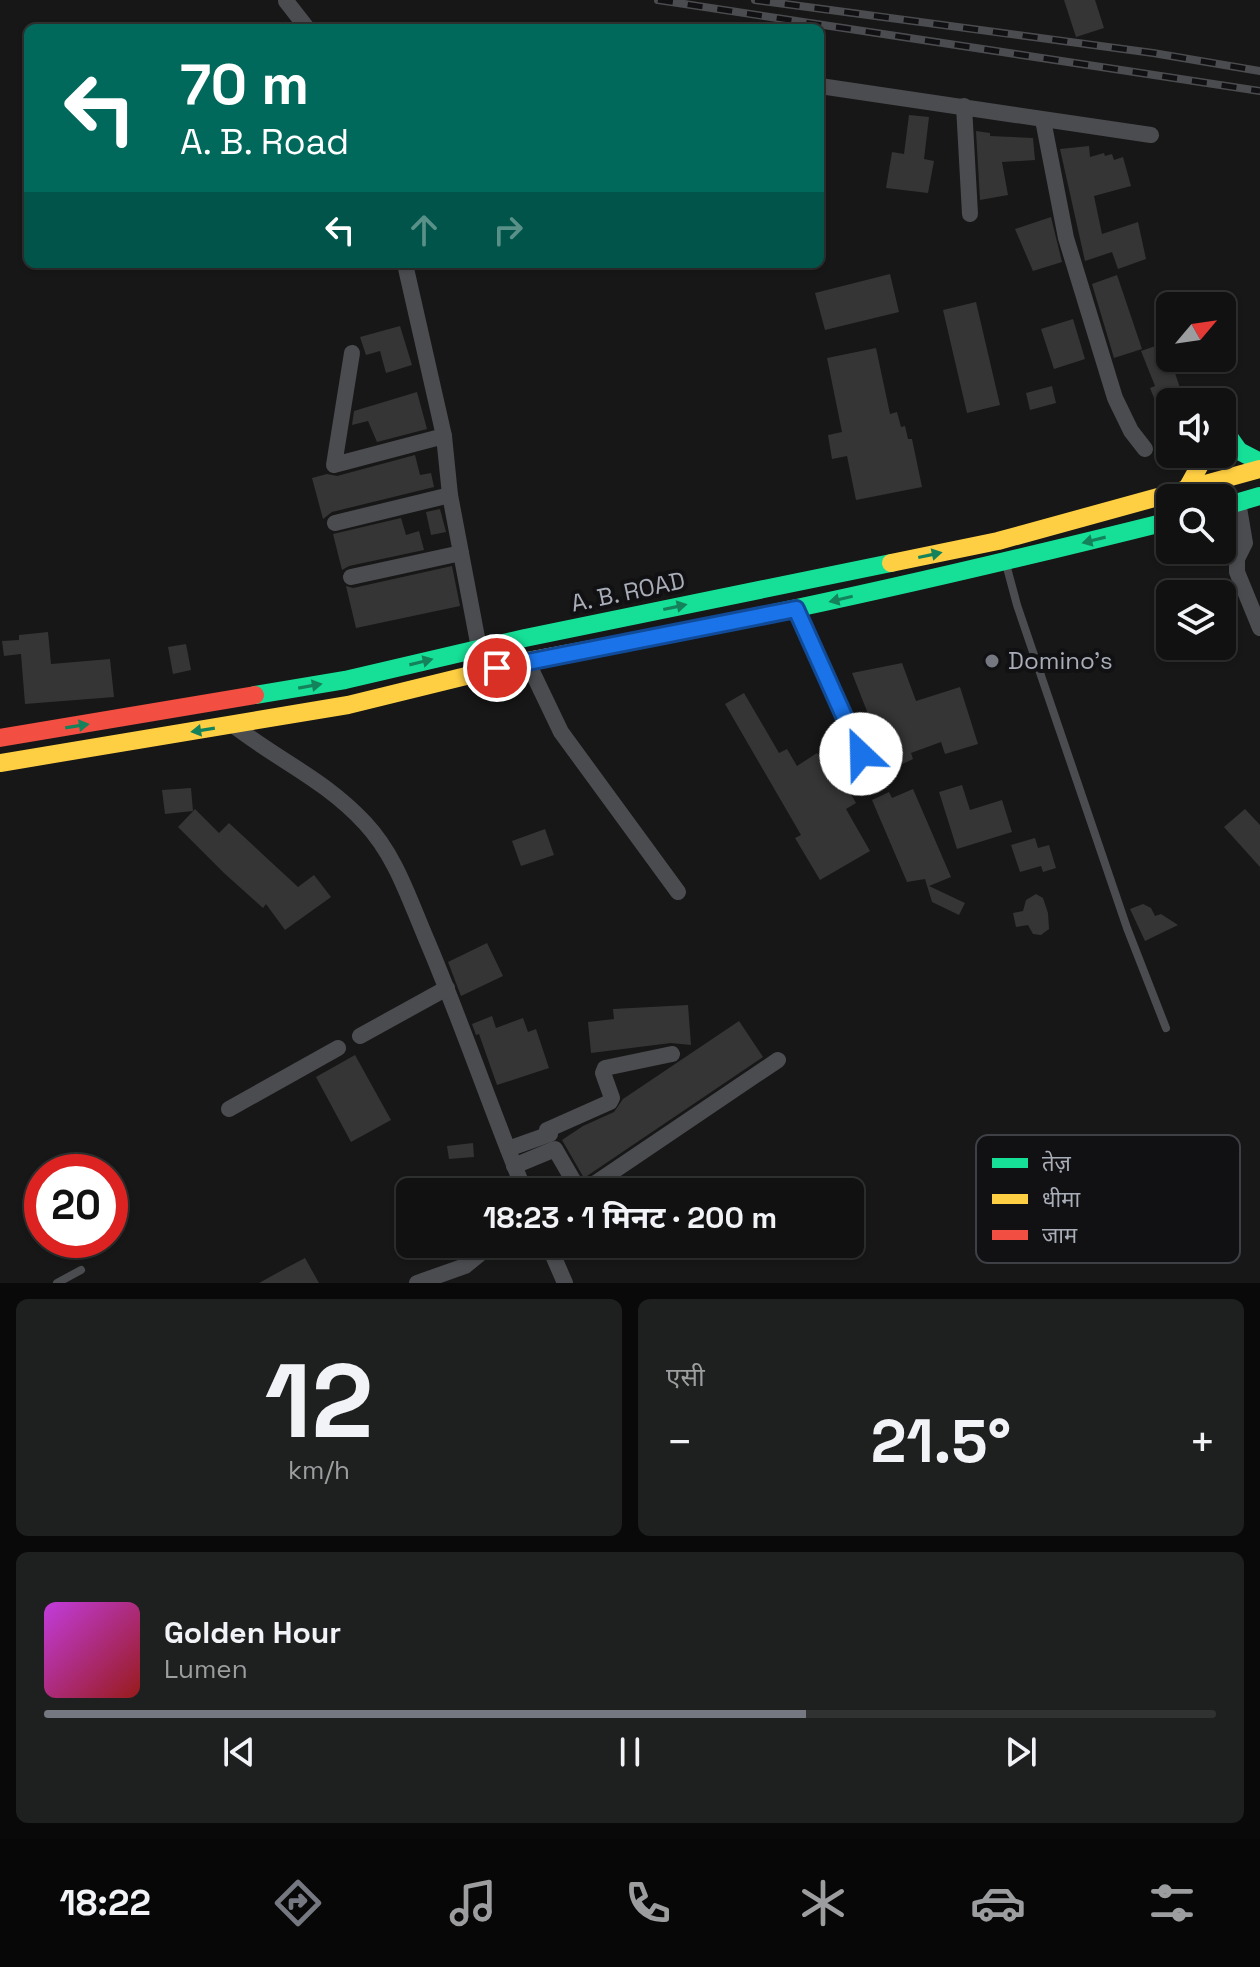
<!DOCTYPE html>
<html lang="hi">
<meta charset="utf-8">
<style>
body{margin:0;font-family:"Space Grotesk","Noto Sans Devanagari",sans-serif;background:#1e1f1f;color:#f1f3f6;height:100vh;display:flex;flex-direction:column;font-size:30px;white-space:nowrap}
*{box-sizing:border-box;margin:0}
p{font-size:26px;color:#9c9d9f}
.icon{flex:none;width:44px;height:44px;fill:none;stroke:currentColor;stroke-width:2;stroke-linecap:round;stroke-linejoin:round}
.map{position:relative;height:1283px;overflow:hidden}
.drawer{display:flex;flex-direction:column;gap:16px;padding:16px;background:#090909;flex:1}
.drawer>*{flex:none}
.guide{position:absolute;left:24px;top:24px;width:800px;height:244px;border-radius:12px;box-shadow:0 2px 6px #0004,0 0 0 2px #303131;background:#00695c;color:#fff;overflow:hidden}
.needle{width:52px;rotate:61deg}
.fabs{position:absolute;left:1156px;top:292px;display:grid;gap:16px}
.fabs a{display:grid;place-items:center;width:80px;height:80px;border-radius:12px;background:#111;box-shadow:0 2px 6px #0004,0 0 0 2px #303131;font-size:40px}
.speed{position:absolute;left:24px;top:1154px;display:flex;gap:16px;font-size:40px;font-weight:700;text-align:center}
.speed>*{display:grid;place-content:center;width:104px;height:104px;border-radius:50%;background:#111;box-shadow:0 2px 6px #0004,0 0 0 2px #303131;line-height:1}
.speed .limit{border:12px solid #d22;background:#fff;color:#111}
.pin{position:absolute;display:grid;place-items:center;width:68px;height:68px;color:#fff;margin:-34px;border:4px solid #fff;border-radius:50%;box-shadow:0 2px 8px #0007}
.me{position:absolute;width:88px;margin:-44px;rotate:336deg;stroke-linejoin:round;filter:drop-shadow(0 0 6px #0008)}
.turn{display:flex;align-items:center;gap:28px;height:168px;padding:0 24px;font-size:36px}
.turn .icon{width:104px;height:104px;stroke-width:2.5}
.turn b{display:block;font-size:56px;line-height:68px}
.lanes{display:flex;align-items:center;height:76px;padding:0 24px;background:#0003;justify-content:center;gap:40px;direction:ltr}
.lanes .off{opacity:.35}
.big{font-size:60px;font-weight:700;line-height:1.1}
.drawer .tile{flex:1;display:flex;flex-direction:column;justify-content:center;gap:12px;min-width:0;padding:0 28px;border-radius:12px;background:#1e1f1f}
.drawer .dial{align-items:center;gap:0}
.dial b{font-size:104px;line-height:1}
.song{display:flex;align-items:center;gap:24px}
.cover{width:96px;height:96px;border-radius:12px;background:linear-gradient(135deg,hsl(290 70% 55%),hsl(0 70% 35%))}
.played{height:8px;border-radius:4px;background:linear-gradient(90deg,#757880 65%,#303131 65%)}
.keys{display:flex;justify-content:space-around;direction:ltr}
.heat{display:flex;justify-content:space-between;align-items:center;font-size:44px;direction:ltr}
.drawer .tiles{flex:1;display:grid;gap:16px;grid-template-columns:1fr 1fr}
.tile:last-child{grid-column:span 2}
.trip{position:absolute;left:396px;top:1178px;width:468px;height:80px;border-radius:12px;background:#111;box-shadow:0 2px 6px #0004,0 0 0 2px #303131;font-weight:700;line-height:80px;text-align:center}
.dock{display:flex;height:128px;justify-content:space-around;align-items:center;background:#070707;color:#9c9d9f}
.dock .icon{width:56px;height:56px}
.dock .current{color:#757880}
.dock b{font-size:36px;color:#f1f3f6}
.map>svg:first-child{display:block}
</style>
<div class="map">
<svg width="1260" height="1283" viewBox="0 0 1260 1283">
<rect width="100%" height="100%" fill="#171717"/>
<!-- building -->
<g fill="#353536">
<path d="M1064,0h31l9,28 -28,9z"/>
<path d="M909,115l20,2 -5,42 10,2 -6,32 -42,-5 6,-36 12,2z"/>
<path d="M976,131l14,2v3l43,2 2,22 -33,2 6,33 -28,5z"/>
<path d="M1089,146l1,11 14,-4 1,3 7,-2 2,6 9,-3 8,29 -37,10 8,38 36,-12 8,37 -28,10 -6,-17 -27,9 -25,-112z"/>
<path d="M1051,217l11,45 -29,9 -18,-42z"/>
<path d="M890,274l9,38 -74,18 -10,-37z"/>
<path d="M1117,275l25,74 -28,9 -22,-74z"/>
<path d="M976,302l24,103 -33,8 -24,-103z"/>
<path d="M1073,319l12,40 -31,10 -13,-40z"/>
<path d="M400,326l12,39 -26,8 -6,-22 -14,4 -6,-18z"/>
<path d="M1170,341v17l10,30 -4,1 2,13h-8v7l-10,4 -10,-25 5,-2 -14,-35z"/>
<path d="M876,348l14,66 7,-2 4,15 4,-1 3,13h4l10,48 -66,13 -9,-44 -15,3 -4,-24 14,-3 -15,-74z"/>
<path d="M1052,386l4,17 -26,7 -4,-17z"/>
<path d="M417,392l10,37 -50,13 -9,-21 -16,4 2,-14z"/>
<path d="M415,455l5,20 11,-2 3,14 -102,25 -9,7 -11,-41 15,-4 10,2z"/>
<path d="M440,509l6,23 -15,3 -5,-23z"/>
<path d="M401,518l5,17 13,-4 5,19 -75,16 -7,4 -9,-36z"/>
<path d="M452,566l8,40 -104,22 -10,-42 7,2z"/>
<path d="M48,632l3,32 59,-5 4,38 -89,7 -4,-50 -17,2 -2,-15 17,-1v-5z"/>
<path d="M186,644l5,26 -18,4 -5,-27z"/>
<path d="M902,663l14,38 44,-14 18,57 -33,10 -4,-12 -30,11 2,6 -23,11 -38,-97z"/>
<path d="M744,693l35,60 8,-4 10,17 20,-13 7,10 7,-4 25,44 -10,6 24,42 -50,29 -25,-42 6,-3 -76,-131z"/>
<path d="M962,785l8,25 32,-10 10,32 -55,17 -18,-57z"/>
<path d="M191,788l2,23 -28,3 -3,-24z"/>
<path d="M913,789l38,88 -22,9 36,17 -6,12 -27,-13 -7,-23 -18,3 -35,-82 17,-8 3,6z"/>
<path d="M195,809l24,24 10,-10 69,64 16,-12 17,22 -46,33 -19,-26 -3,4 -39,-35 -46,-46z"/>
<path d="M1245,809l15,16v42l-36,-40z"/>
<path d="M545,829l9,26 -33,11 -9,-25z"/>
<path d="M1035,838l3,10 11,-3 7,23 -13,4 -2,-6 -21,6 -9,-27z"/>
<path d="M1036,894l7,4 5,15 1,16 -8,6 -8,-1 -5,-9 -12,2 -3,-14 10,-2 3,-11z"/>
<path d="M1143,904l8,4 4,8 6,-2 17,11 -33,16 -15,-32z"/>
<path d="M487,943l16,33 -42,20 -13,-34z"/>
<path d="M688,1005l3,40 -20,-2 -80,10 -3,-31 26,-3 -1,-10z"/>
<path d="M492,1016l4,12 27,-10 5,14 8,-3 13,39 -52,17 -18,-51 -3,1 -4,-11z"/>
<path d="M739,1021l24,36 -179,121 -22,-38 21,-14 31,-14 9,-13z"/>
<path d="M355,1055l36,65 -40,22 -35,-65z"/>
<path d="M473,1143l1,14 -25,2 -2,-13z"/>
<path d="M305,1258l14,25h-60l29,-16z"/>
</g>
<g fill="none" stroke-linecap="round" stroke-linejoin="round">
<!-- lane -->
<g stroke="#4b4c50" stroke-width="8">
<path d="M1006,564l11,41 110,323 39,100"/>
<path d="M798,614l63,140"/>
<path d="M57,1283l24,-13"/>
</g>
<!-- street -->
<g stroke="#4b4c50" stroke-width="16">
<path d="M286,1l21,27"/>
<path d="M820,86l331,49"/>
<path d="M964,106l6,108"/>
<path d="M1043,120l23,118 49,160 16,33 14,18"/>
<path d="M405,264l39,172 6,59 29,153"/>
<path d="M352,353l-18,112 110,-29"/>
<path d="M1238,502l7,41 -8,16v13l23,56"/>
<path d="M335,523l115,-28"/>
<path d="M351,577l110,-24"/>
<path d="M527,661l34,71 117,160"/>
<path d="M233,725c46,36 91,54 132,98 30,32 43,73 60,113 36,84 65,171 100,256"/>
<path d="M360,1036l87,-48"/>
<path d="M229,1109l109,-61"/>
<path d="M508,1149l42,-15 -3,-4 63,-28 2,-4 -9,-25 2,-5 67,-14"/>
<path d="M514,1166l41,-17 22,38 3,4 7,-2 191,-129"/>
<path d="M548,1244l17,39"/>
<path d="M417,1283l48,-17 27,-22"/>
</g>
<!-- fast -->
<g stroke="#16e098" stroke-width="18">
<path d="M1222,427l17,24 21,11"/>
<path d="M1222,507l38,-11"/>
<path d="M628,642c182,-34 362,-76 542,-121"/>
<path d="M255,695l90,-15 180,-42 366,-75"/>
</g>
<!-- slow -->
<g stroke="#ffcf43" stroke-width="18">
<path d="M1186,498l-1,-6 21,-38"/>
<path d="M891,563l107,-22 262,-72"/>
<path d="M0,763l348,-58 179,-44 101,-19"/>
</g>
<!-- jam -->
<path stroke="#f24e42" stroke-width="18" d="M0,738l255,-43"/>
<defs>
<g id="rail">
<path d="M658,0l602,91"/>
<path d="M755,0l398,53 107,18"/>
</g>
</defs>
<!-- rail casing -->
<use href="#rail" stroke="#4b4c4f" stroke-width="8"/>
<!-- rail -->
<use href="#rail" stroke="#111113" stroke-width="5" stroke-dasharray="15" stroke-linecap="butt"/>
</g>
<!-- one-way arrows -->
<defs><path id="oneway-solid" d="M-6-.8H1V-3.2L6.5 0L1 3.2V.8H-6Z" transform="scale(2)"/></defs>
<g fill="#14835c">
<use href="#oneway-solid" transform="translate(1094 540) rotate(166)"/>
<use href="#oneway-solid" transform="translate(930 555) rotate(-12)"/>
<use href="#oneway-solid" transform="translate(841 599) rotate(167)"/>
<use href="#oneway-solid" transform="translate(675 607) rotate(-12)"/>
<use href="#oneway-solid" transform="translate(421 662) rotate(-14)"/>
<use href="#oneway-solid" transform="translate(310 686) rotate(-10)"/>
<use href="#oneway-solid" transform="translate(77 726) rotate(-9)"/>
<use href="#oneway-solid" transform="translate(203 730) rotate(171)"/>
</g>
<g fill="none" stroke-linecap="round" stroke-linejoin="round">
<defs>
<path id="route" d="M497,668l299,-59 65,145"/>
</defs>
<!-- route casing -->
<use href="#route" stroke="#114b97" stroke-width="20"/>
<!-- route -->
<use href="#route" stroke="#1a73e8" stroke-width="14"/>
</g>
<!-- markers -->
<circle fill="#757880" stroke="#111113" stroke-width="3" cx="992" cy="661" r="8"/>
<g text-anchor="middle" stroke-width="8" stroke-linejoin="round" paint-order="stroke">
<!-- street labels -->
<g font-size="24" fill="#a8adb8" stroke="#111113">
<text transform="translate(628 592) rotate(-12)" y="8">A. B. ROAD</text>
</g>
<!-- poi labels -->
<g font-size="24" fill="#a8adb8" stroke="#111113" text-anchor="start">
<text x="1008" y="669">Domino's</text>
</g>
</g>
<!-- legend -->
<rect x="976" y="1135" width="264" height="128" rx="12" fill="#111113" stroke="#3e4045" stroke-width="2"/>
<rect x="992" y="1158" width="36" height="10" fill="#16e098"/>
<rect x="992" y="1194" width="36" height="10" fill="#ffcf43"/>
<rect x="992" y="1230" width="36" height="10" fill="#f24e42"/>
<g font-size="22" fill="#a8adb8">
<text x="1042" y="1171">तेज़</text>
<text x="1042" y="1207">धीमा</text>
<text x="1042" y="1243">जाम</text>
</g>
</svg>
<div class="fabs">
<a><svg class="needle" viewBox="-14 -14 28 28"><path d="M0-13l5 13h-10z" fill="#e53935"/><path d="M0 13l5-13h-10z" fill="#9c9d9f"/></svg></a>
<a><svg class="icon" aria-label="sound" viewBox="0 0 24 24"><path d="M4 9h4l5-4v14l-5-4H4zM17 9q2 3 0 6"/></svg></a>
<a><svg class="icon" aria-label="search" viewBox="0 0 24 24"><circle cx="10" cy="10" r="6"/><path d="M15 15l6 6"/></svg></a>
<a><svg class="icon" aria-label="layers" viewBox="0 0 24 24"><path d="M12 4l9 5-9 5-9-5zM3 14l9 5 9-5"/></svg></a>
</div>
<div class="speed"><div class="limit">20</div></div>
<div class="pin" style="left:497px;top:668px;background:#d93025"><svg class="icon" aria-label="arrive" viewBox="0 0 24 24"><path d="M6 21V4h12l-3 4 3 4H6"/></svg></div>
<svg class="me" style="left:861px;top:754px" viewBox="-20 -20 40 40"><circle r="19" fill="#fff"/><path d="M0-13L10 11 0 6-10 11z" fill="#1a73e8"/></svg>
<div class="trip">18:23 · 1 मिनट · 200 m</div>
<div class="guide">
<div class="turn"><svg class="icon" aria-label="left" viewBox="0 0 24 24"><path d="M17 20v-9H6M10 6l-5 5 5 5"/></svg><div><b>70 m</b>A. B. Road</div></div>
<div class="lanes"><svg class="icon" aria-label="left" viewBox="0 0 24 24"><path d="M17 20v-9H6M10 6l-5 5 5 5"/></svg><svg class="icon off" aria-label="ahead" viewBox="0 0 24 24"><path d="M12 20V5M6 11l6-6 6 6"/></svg><svg class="icon off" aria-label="right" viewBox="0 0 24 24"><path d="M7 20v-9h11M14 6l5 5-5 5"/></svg></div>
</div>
</div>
<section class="drawer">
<div class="tiles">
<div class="tile dial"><b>12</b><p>km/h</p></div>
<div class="tile"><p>एसी</p>
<div class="heat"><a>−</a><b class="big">21.5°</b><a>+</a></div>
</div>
<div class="tile">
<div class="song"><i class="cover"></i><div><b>Golden Hour</b><p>Lumen</p></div></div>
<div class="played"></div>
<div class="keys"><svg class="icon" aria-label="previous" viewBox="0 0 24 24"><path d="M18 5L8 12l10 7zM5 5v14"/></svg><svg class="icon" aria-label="pause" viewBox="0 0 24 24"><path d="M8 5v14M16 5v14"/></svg><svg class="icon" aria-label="next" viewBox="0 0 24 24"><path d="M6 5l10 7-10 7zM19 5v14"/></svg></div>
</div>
</div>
</section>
<nav class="dock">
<b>18:22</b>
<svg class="icon current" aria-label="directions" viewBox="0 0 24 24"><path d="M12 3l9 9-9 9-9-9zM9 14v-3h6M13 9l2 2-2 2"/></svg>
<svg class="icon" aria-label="music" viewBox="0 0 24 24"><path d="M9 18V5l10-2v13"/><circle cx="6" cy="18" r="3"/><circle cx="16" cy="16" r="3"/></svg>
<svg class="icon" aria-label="phone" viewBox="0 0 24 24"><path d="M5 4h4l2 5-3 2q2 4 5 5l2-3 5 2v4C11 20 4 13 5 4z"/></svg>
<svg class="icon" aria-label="climate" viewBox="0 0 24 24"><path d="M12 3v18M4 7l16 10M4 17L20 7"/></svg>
<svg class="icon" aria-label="car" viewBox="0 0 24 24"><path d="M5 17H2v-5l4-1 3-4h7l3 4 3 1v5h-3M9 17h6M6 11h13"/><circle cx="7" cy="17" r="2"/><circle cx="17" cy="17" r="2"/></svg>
<svg class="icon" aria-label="filters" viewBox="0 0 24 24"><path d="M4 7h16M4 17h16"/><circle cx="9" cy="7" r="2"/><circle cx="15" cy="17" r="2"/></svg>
</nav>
